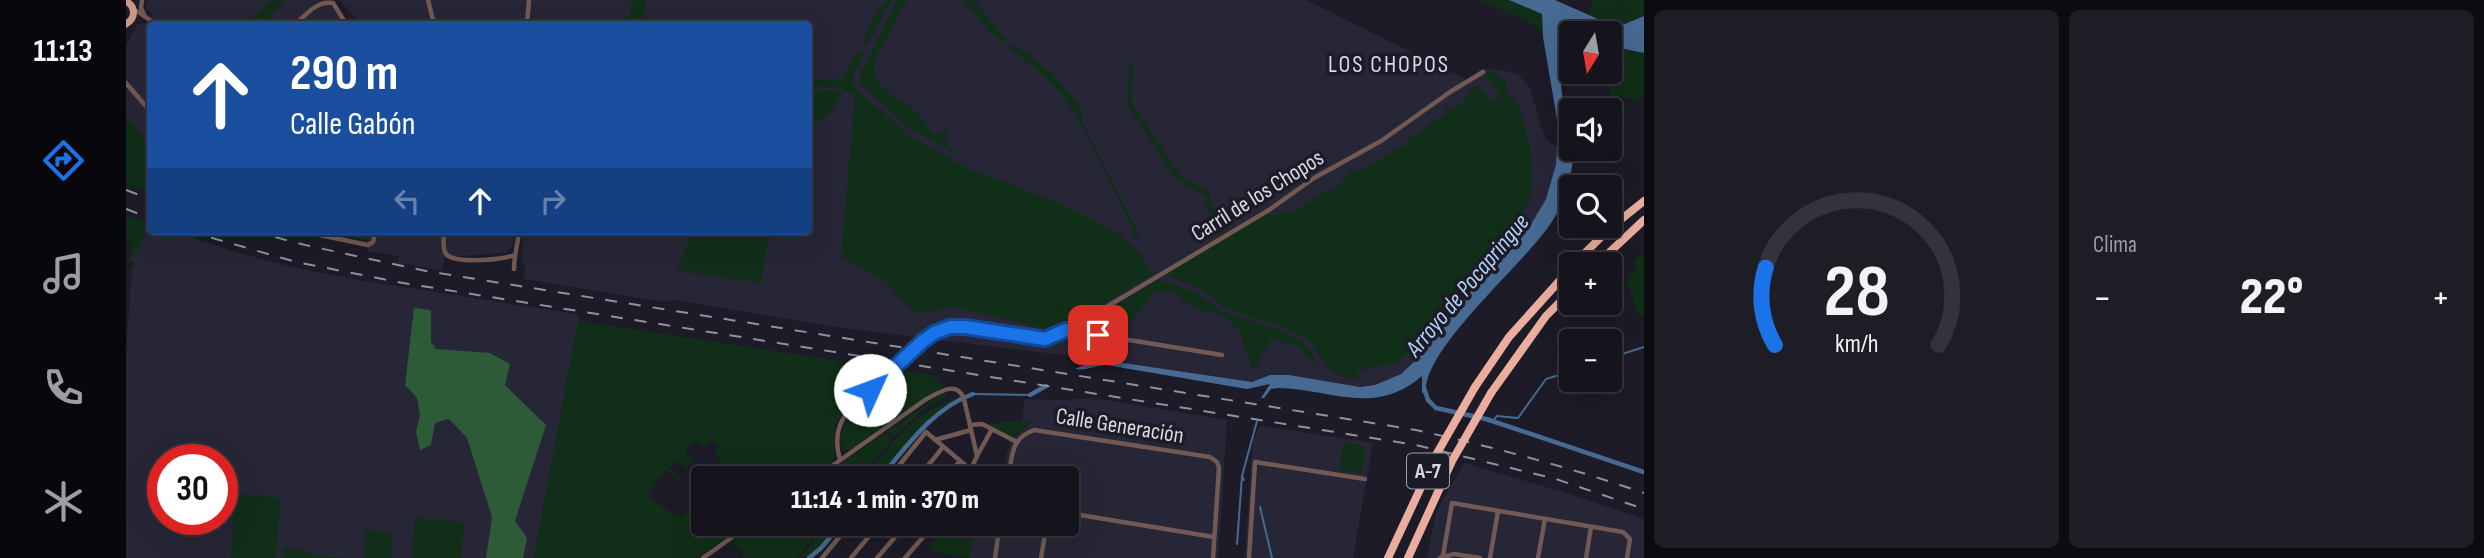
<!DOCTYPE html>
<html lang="es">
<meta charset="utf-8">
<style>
body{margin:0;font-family:"Sofia Sans Condensed",sans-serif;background:#1e1d26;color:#f1f3f6;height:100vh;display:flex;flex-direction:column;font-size:26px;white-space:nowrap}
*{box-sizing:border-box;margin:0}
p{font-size:23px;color:#9d9ea4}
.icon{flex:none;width:38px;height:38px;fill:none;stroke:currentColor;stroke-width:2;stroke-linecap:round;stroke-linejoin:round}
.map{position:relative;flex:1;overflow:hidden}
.details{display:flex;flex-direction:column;gap:10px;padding:10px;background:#0c0b10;width:840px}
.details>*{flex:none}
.hud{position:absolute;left:21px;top:21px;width:665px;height:214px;border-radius:7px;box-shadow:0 7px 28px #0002,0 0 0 2px #34333b;background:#1a4fa0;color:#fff;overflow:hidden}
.needle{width:46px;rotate:191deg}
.tools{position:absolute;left:1433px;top:21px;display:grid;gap:14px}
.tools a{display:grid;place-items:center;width:63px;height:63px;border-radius:7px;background:#15141d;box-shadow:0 7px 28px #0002,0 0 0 2px #34333b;font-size:35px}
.speed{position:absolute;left:21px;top:444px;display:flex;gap:14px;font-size:35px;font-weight:700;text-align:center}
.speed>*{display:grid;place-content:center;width:91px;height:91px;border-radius:50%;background:#15141d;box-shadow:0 7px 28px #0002,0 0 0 2px #34333b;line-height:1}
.speed .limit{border:10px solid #d22;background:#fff;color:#111}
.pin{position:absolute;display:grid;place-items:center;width:60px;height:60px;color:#fff;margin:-30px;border-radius:14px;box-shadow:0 4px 10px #0006}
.me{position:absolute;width:77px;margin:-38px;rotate:47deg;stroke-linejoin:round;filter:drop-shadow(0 0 5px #0008)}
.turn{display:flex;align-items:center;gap:24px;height:147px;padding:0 28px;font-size:32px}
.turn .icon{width:91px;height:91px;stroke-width:2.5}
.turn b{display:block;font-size:49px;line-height:60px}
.lanes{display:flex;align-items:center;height:66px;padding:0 28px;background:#0003;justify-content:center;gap:35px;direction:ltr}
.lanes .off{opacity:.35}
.big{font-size:52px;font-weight:800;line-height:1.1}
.details .card{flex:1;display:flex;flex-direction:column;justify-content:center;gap:10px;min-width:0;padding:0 24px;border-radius:10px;background:#1e1d26}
.details .dial{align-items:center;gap:0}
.dial svg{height:182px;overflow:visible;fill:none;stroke:#34333b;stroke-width:7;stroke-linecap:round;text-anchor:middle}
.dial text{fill:#f1f3f6;stroke:none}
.heat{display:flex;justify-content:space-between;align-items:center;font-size:38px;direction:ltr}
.details .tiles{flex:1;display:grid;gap:10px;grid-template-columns:repeat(2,1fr)}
.trip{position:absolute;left:565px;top:466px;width:388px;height:70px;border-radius:7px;background:#15141d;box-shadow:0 7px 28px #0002,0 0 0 2px #34333b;font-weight:800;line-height:70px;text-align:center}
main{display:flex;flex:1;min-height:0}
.tabs{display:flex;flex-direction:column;width:126px;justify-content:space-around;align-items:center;background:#08080c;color:#9d9ea4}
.tabs .icon{width:49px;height:49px}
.tabs .active{color:#1a73e8}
.tabs b{font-size:32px;color:#f1f3f6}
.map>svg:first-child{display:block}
</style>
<main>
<nav class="tabs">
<b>11:13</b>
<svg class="icon active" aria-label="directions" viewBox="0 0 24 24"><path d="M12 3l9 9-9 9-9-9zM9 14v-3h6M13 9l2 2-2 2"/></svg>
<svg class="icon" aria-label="music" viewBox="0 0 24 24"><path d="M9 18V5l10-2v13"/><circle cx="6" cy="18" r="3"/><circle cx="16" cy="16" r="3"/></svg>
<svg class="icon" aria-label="phone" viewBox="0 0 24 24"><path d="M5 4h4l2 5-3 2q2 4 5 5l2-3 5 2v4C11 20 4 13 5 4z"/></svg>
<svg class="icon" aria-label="climate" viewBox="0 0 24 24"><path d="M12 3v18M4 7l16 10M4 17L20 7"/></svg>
</nav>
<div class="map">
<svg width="1518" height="558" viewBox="0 0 1518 558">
<rect width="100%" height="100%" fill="#1c1b27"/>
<!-- built -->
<g fill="#262636" fill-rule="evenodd">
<path d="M28,0h174l15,24h-193v130l-5,-1 -2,-17 -17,-19v-72l12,-22 7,1 5,-6 2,-4 -5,-5 -1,-4 2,-4z"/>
<path d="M214,0h293l-5,24h-272l-2,-6z"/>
<path d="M520,0h660l161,80 16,-12 23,3 13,4 11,14 15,49 7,7 5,1 -1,17 -10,36 -16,27 -46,49 -66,83 -17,16 -26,11 -15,2 -71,-12h-19l-18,7 -26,-2 -123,-20 -269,-33 -159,-27 -12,2 -139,-23 1,-16h-3l1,-32h285v-207h-165z"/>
<path d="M23,223l1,8h22l67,22 57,15 63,12 216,34 4,3 -45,241h-408v-205l6,-85 3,-3 -4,-5zM37,460h59v60h-59z"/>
<path d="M197,231h192l-1,13 -6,7 -4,2 -59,4 -4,13 -43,-7 1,-7 -31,-5 -1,-11z"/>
<path d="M967,398l134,22 -9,138h-249l6,-35h93v-45h-65l3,-23 7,-17 17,-15 -8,-2 3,-22 39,1z"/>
<path d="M1137,426l110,17 -20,115h-108l8,-118 6,-12z"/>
<path d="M1338,463l93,27 87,29v39h-217l9,-46z"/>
</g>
<!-- green -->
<g fill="#112e18">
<path d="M145,0h15l-25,24h-16z"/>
<path d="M507,0h13l-3,24h-15z"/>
<path d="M762,0h3l-25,47 -3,-3c4,-13 12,-38 25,-44z"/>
<path d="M772,0h9l-33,60c-2,31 20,33 40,50 7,7 13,15 18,23h6l4,-4 6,5 -4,9 12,8 -1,3 -48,-28 -47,-43 1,-11z"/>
<path d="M838,0h10l33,40 -4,2 -12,-8z"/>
<path d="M1353,0h30l33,14 1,18 -14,-10z"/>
<path d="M1466,0h52v16l-19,8 -27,-5 -10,-5z"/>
<path d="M889,45l37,28 27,31 4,19 51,101 5,16 -5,-2 -3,-13c-21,-41 -45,-101 -73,-135 -14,-17 -33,-29 -50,-43z"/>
<path d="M1484,46l34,7v39l-6,9 -18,-5 -2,11 26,12 -29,-10 -6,-19 -14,-18h15z"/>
<path d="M736,50l2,2 -9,17 -2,14 4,7 51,45 56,32 93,35 58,29 24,22 14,21 -80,48 1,-8 -18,11 -13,3 -87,-21 -37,7 -12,-9 -21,-23 -45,-25 14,-161c-15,-11 -28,-9 -46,-8v-9h33l15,-27z"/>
<path d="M1003,62h4l-1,40 49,75 27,14 8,28 9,15 -4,2 -9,-13 -7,-26 -32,-21 -45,-71z"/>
<path d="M1365,71l14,10 2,14 11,10 14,50 -1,46 -74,87 -21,27 -3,8 -25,31 -15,10 -34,6 -3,10c-36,-7 -33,-33 -58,-46 -23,-12 -49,-15 -71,-26 -10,-5 -18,-14 -27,-19 -10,-6 -24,-10 -35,-14l101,-61c10,4 20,-3 30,-4l34,-21 2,3 4,-3 -1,-3 8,-2 -2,-3 9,-5 -1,-3 7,-4 2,2 14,-6 22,-15 1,1 14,-8 -3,-5 4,-3 1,2 31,-21 5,-3 -3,-4 3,-2 4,4 14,-11 12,-15 17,17 6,-7 -14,-17 2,-6z"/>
<path d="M711,90l6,4c-10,15 -17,25 -34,32v-35z"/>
<path d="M0,117l17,19 2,17 5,1v39l-24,-9z"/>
<path d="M0,215l23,8 -11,27 -12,17 6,-20 -6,-12z"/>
<path d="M567,231h77l-9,52 -84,-13z"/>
<path d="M1518,251v67l-5,-4 -13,-32 10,-14 -2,-7z"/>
<path d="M1032,280c13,4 29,8 41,15 9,5 17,14 27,18 24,10 89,19 89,52l-18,-19 -26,-7 -15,27 -4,2c-14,-32 -3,-38 -39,-57l-2,3 -30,-14v-5l-26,-5 -32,44 -37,-5 -4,-4z"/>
<path d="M452,321l309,47 -43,42 -9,16 -1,11 1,20 -4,7 -19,14h-99l8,-13 -3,-8 -5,-3 6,-9 -8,-5 -6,8 -11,-8 -9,13 8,7 -6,8 -11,-8 -6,8 10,8 -2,3 -13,-9 -18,25 27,20 8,1 10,-14 11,-7 1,28h39v3l-45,32h-164z"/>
<path d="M772,371l35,4 10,12 -91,62h-11c-4,-36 33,-57 57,-78z"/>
<path d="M817,393l4,1 -2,4 -21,11 -30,28 -7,-6z"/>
<path d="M834,395l-42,35 -40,48h-14l32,-39 26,-24z"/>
<path d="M933,409l28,4 -2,15 -28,-5z"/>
<path d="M896,421l8,1 -15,13h-7l-22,-11z"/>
<path d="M759,433l4,2 1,7 -30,36h-40z"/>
<path d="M1218,441l22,6 -5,26 -22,-3z"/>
<path d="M113,494l37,3 4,4 -4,57h-45l4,-60z"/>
<path d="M289,518l49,4 -3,36h-49z"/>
<path d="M630,523h68l-27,35h-53l-5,-10 -5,-4v-6z"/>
<path d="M701,523h13c-10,12 -23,34 -40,35z"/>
<path d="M823,523h26l-6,35 -34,-6 -6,-5z"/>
<path d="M240,530l26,2 -1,26h-27z"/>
<path d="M157,546l37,10 25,2h-62z"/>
</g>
<!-- forest -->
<path fill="#2d5a37" d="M288,308l17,2v32l5,7 54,4 20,11 -5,21 41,40 -31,96 12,17 -4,20h-37l6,-41 -25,-79 -18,-19 -14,4 -4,22 -11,5 -4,-18 4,-17 -3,-17 -12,-13z"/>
<!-- water -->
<path fill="#476a92" d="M1383,0h46l43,19 27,5 19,-8v37l-34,-7v-13h-27l-14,-6c-13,29 -9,63 -2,94 2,10 5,17 5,28h2c-2,25 -7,49 -21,71 -26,42 -128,126 -127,171l-4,2v-17c-48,41 -90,13 -145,12l-6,1 -7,9h-3l9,-14 -23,5 -141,-24c-11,1 -21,6 -31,4l11,-5 17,-4 149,22 18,-7h19l71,12 15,-2 26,-11 17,-16 66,-83 46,-49 16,-27 10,-35 2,-39 -15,-88 -1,-23z"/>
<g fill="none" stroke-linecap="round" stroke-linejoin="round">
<!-- stream -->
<g stroke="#476a92" stroke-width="2">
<path d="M1484,358l34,-11"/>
<path d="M847,394l57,1"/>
<path d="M1367,421l4,-5 21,2 28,-39 26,-8"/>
<path d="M1118,480l-2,-4 15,-55"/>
<path d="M1134,507l12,51"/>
<path d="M1111,544l5,-68"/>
</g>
<!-- canal -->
<g stroke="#476a92" stroke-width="4.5">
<path d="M1298,388l4,12 8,8 50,11 158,53"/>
<path d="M904,395l16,-9"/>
<path d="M754,478c27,-32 53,-70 93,-84"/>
<path d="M683,558l12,-10 21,-25"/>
</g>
<!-- minor -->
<g stroke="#725953" stroke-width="4.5">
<path d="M16,0l-1,8 4,9"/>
<path d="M302,0l6,24"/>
<path d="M9,10l21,14"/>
<path d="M170,24c11,-10 20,-23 37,-21l13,21"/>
<path d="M401,24l2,-24"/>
<path d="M0,83l24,28"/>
<path d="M174,231l68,14 5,-3 3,-11"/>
<path d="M318,231c0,7 -2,17 2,23 8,10 57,6 68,1"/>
<path d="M388,269c0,-14 4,-25 5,-38"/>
<path d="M941,330l155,25"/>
<path d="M797,341l12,-8 15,-6h16l79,12 16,-5 208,-124 45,-32 67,-37 69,-49 33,-20"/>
<path d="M844,425l12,-1 33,17"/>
<path d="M809,440l36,-10"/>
<path d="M851,456l15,-27"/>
<path d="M714,459c-13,-42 21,-61 48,-86"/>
<path d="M689,478l110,-78c13,-7 32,-21 39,-1l13,57 -10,22"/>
<path d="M763,478l37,-46 45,38"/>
<path d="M792,478l25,-31"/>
<path d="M819,478l15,-17"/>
<path d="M882,478c5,-23 2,-39 26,-48l176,27 7,5 2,6 -6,90"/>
<path d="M942,513l146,24"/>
<path d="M794,523l9,8"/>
<path d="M1317,556l9,-53 171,29 7,7 -3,19"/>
<path d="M577,558l49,-35"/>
<path d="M696,558l29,-35"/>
<path d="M725,558l29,-35"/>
<path d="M751,558l30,-35"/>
<path d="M779,558l30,-35"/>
<path d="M869,558l5,-35"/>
<path d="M915,558l6,-35"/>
<path d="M1123,558l6,-96 110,17"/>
<path d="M1314,558l14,-4 26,4"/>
<path d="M1364,558l8,-47"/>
<path d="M1412,558l7,-39"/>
<path d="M1460,558l5,-31"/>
</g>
<!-- primary -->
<path stroke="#c99689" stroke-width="7" d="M0,1c10,6 10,17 0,23"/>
<!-- motorway -->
<g stroke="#ebad9e" stroke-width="8">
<path d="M1448,264l35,-35 35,-28"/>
<path d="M1471,264l47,-44"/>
<path d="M1349,387l34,-50 63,-70"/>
<path d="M1365,393l55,-77 26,-26"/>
</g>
<!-- rail -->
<g stroke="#91919a" stroke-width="2" stroke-dasharray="12 12" stroke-linecap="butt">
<path d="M0,190l24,9"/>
<path d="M0,209l24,9"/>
<path d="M62,231l108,31 107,21 1013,162 140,34 88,30"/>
<path d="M126,231l53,14 121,26 990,159c77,17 153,37 228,63"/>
</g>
<!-- minor-bridge -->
<path stroke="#725953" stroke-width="4.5" d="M762,373l35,-32"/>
<!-- motorway-bridge -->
<g stroke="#ebad9e" stroke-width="8">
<path d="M1262,558l48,-103 39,-68"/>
<path d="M1282,558l44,-97 39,-68"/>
</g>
</g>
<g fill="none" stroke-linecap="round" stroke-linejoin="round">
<defs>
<path id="route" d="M744,390l53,-49 11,-8 16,-6h15l80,12 21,-9 32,5"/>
</defs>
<!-- route casing -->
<use href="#route" stroke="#114b97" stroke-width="18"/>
<!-- route -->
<use href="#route" stroke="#1a73e8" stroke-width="12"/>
</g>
<g text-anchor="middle" stroke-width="7" stroke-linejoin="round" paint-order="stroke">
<!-- shield labels -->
<rect fill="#1c1b27" stroke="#a0a0a9" stroke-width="2" x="1281" y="453.5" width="42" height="35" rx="5"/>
<g font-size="21" font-weight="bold" fill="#d9d9e1">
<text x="1302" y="478">A-7</text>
</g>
<!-- street labels -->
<g font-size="23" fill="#d9d9e1" stroke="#1c1b27">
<text transform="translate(1131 195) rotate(-32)" y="8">Carril de los Chopos</text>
<text transform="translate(994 425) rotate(9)" y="8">Calle Generación</text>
</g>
<!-- neighbourhood labels -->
<g font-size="24" letter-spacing="2" fill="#d8d8e8" stroke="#1c1b27">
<text x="1263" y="72">LOS CHOPOS</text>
</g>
<!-- water labels -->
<g font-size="24" font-style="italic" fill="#b3d3fa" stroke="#1c1b27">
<text transform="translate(1341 285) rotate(-50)" y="8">Arroyo de Pocapringue</text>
</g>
</g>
</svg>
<div class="tools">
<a><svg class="needle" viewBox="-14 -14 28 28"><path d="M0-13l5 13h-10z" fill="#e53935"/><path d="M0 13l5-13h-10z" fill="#9d9ea4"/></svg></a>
<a><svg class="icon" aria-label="sound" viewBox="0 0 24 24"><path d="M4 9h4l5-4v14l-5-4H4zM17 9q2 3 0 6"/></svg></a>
<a><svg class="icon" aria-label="search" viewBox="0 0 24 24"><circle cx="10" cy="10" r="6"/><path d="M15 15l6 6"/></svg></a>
<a>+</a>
<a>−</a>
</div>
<div class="speed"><div class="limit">30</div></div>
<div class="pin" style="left:972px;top:335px;background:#d93025"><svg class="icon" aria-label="arrive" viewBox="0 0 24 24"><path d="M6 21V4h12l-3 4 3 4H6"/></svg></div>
<svg class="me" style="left:744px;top:390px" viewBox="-20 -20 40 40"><circle r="19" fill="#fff"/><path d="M0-13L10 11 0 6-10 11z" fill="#1a73e8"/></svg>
<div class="trip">11:14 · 1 min · 370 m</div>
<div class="hud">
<div class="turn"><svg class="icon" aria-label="ahead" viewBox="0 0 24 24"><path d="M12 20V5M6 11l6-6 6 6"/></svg><div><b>290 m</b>Calle Gabón</div></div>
<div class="lanes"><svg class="icon off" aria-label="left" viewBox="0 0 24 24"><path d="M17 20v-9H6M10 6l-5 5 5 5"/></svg><svg class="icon" aria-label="ahead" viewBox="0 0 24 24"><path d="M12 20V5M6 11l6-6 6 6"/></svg><svg class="icon off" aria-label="right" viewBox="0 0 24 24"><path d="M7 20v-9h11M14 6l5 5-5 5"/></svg></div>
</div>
</div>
<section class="details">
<div class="tiles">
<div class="card dial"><svg viewBox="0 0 100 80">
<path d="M14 69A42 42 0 1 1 86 69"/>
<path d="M14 69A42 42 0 0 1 10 35" stroke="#1a73e8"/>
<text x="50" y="56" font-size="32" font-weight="700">28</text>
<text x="50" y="72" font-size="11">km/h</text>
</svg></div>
<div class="card"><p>Clima</p>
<div class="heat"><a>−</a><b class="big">22°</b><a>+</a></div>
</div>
</div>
</section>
</main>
